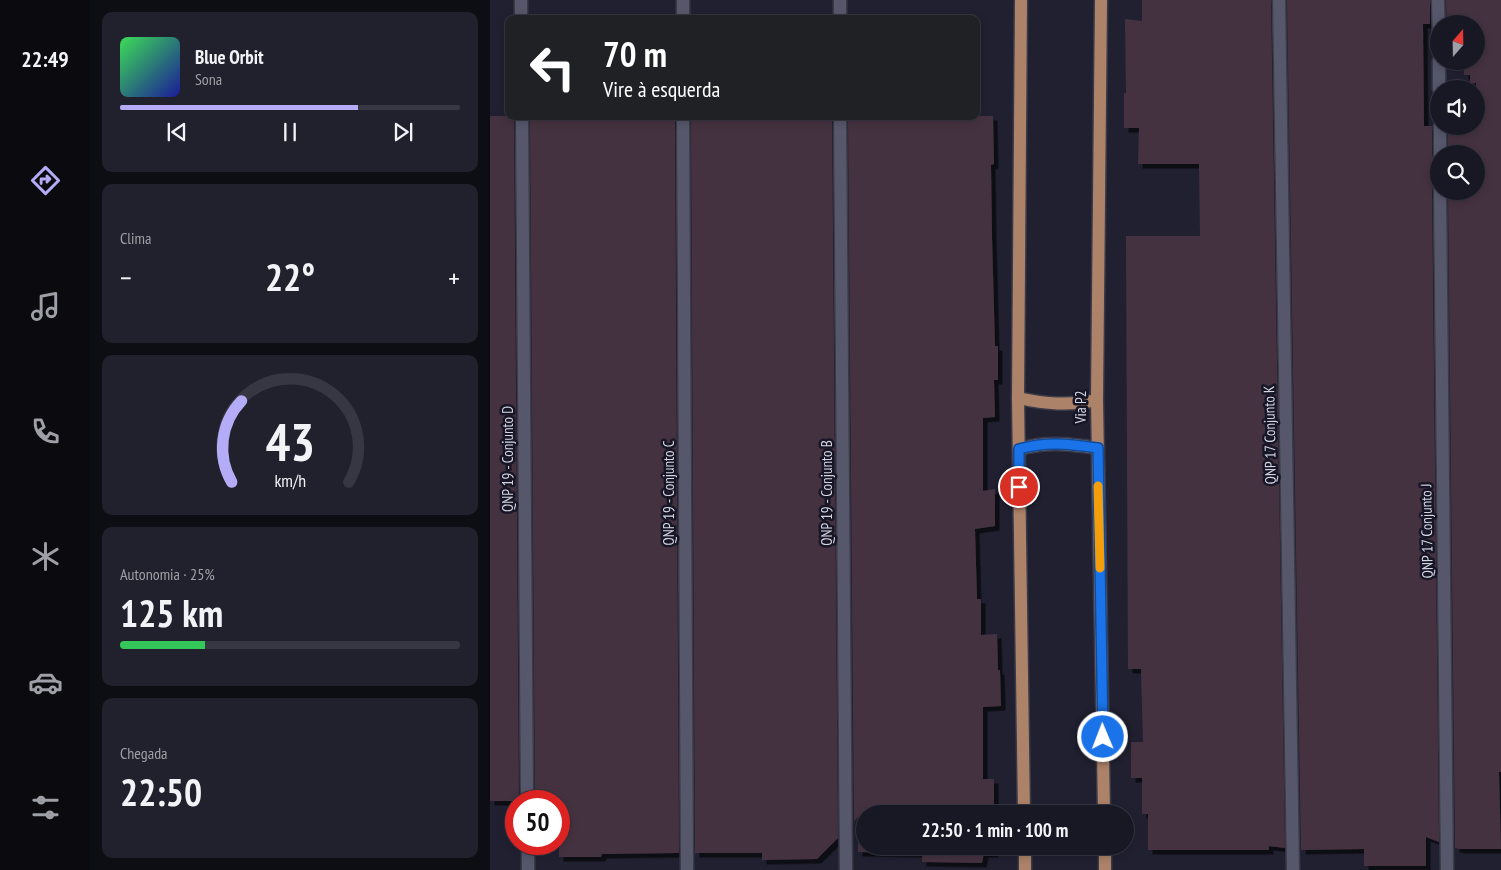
<!DOCTYPE html>
<html lang="pt">
<meta charset="utf-8">
<style>
body{margin:0;font-family:"PT Sans Narrow",sans-serif;background:#21212d;color:#f1f3f6;height:100vh;display:flex;flex-direction:column;font-size:19px;white-space:nowrap}
*{box-sizing:border-box;margin:0}
p{font-size:16px;color:#9fa0a7}
.icon{flex:none;width:28px;height:28px;fill:none;stroke:currentColor;stroke-width:2;stroke-linecap:round;stroke-linejoin:round}
.map{position:relative;flex:1;overflow:hidden}
.side{display:flex;flex-direction:column;gap:12px;padding:12px;background:#0d0d14;width:400px}
.side>*{flex:none}
.banner{position:absolute;left:15px;top:15px;width:475px;height:105px;border-radius:10px;box-shadow:0 2px 8px #0003,0 0 0 1px #363742;background:#202124;color:#fff;overflow:hidden}
.needle{width:32px;rotate:20deg}
.fabs{position:absolute;left:940px;top:15px;display:grid;gap:10px}
.fabs a{display:grid;place-items:center;width:55px;height:55px;border-radius:50%;background:#181825;box-shadow:0 2px 8px #0003,0 0 0 1px #363742;font-size:25px}
.speed{position:absolute;left:15px;top:790px;display:flex;gap:10px;font-size:25px;font-weight:700;text-align:center}
.speed>*{display:grid;place-content:center;width:65px;height:65px;border-radius:50%;background:#181825;box-shadow:0 2px 8px #0003,0 0 0 1px #363742;line-height:1}
.speed .limit{border:8px solid #d22;background:#fff;color:#111}
.pin{position:absolute;display:grid;place-items:center;width:42px;height:42px;color:#fff;margin:-21px;border:2px solid #fff;border-radius:50%;box-shadow:0 1px 5px #0007}
.me{position:absolute;width:55px;margin:-28px;rotate:359deg;stroke-linejoin:round;filter:drop-shadow(0 0 4px #0008)}
.turn{display:flex;align-items:center;gap:18px;height:105px;padding:0 15px;font-size:22px}
.turn .icon{width:65px;height:65px;stroke-width:2.5}
.turn b{display:block;font-size:35px;line-height:42px}
.big{font-size:38px;font-weight:600;line-height:1.1}
.side .card{flex:1;display:flex;flex-direction:column;justify-content:center;gap:8px;min-width:0;padding:0 18px;border-radius:10px;background:#21212d}
.side .dial{align-items:center;gap:0}
.dial svg{height:130px;overflow:visible;fill:none;stroke:#363742;stroke-width:7;stroke-linecap:round;text-anchor:middle}
.dial text{fill:#f1f3f6;stroke:none}
.song{display:flex;align-items:center;gap:15px}
.cover{width:60px;height:60px;border-radius:8px;background:linear-gradient(135deg,hsl(130 70% 55%),hsl(240 70% 35%))}
.played{height:5px;border-radius:2px;background:linear-gradient(90deg,#b5acf8 70%,#363742 70%)}
.keys{display:flex;justify-content:space-around;direction:ltr}
.heat{display:flex;justify-content:space-between;align-items:center;font-size:28px;direction:ltr}
.charge{height:8px;border-radius:4px;background:linear-gradient(90deg,#34c759 25%,#363742 0)}
.trip{position:absolute;left:366px;top:805px;width:278px;height:50px;border-radius:25px;background:#181825;box-shadow:0 2px 8px #0003,0 0 0 1px #363742;font-weight:600;line-height:50px;text-align:center}
main{display:flex;flex:1;min-height:0}
.menu{display:flex;flex-direction:column;width:90px;justify-content:space-around;align-items:center;background:#0a0a0f;color:#9fa0a7}
.menu .icon{width:35px;height:35px}
.menu .selected{color:#b5acf8}
.menu b{font-size:22px;color:#f1f3f6}
.map>svg:first-child{display:block}
</style>
<main>
<nav class="menu">
<b>22:49</b>
<svg class="icon selected" aria-label="directions" viewBox="0 0 24 24"><path d="M12 3l9 9-9 9-9-9zM9 14v-3h6M13 9l2 2-2 2"/></svg>
<svg class="icon" aria-label="music" viewBox="0 0 24 24"><path d="M9 18V5l10-2v13"/><circle cx="6" cy="18" r="3"/><circle cx="16" cy="16" r="3"/></svg>
<svg class="icon" aria-label="phone" viewBox="0 0 24 24"><path d="M5 4h4l2 5-3 2q2 4 5 5l2-3 5 2v4C11 20 4 13 5 4z"/></svg>
<svg class="icon" aria-label="climate" viewBox="0 0 24 24"><path d="M12 3v18M4 7l16 10M4 17L20 7"/></svg>
<svg class="icon" aria-label="car" viewBox="0 0 24 24"><path d="M5 17H2v-5l4-1 3-4h7l3 4 3 1v5h-3M9 17h6M6 11h13"/><circle cx="7" cy="17" r="2"/><circle cx="17" cy="17" r="2"/></svg>
<svg class="icon" aria-label="filters" viewBox="0 0 24 24"><path d="M4 7h16M4 17h16"/><circle cx="9" cy="7" r="2"/><circle cx="15" cy="17" r="2"/></svg>
</nav>
<section class="side">
<div class="card">
<div class="song"><i class="cover"></i><div><b>Blue Orbit</b><p>Sona</p></div></div>
<div class="played"></div>
<div class="keys"><svg class="icon" aria-label="previous" viewBox="0 0 24 24"><path d="M18 5L8 12l10 7zM5 5v14"/></svg><svg class="icon" aria-label="pause" viewBox="0 0 24 24"><path d="M8 5v14M16 5v14"/></svg><svg class="icon" aria-label="next" viewBox="0 0 24 24"><path d="M6 5l10 7-10 7zM19 5v14"/></svg></div>
</div>
<div class="card"><p>Clima</p>
<div class="heat"><a>−</a><b class="big">22°</b><a>+</a></div>
</div>
<div class="card dial"><svg viewBox="0 0 100 80">
<path d="M14 69A42 42 0 1 1 86 69"/>
<path d="M14 69A42 42 0 0 1 20 19" stroke="#b5acf8"/>
<text x="50" y="56" font-size="32" font-weight="700">43</text>
<text x="50" y="72" font-size="11">km/h</text>
</svg></div>
<div class="card"><p>Autonomia · 25%</p><b class="big">125 km</b><div class="charge"></div></div>
<div class="card"><p>Chegada</p><b class="big">22:50</b></div>
</section>
<div class="map">
<svg width="1011" height="870" viewBox="0 0 1011 870">
<defs>
<filter id="shadow"><feDropShadow dx="4.5" dy="4.5" stdDeviation="0" flood-color="#0009"/></filter>
</defs>
<rect width="100%" height="100%" fill="#202031"/>
<!-- building -->
<g fill="#453340" filter="url(#shadow)">
<path d="M652,0h129l14,848 -16,-2v4h-121v-36h-6v-36h-11v-36h12l-2,-73h-13l-2,-433h74l-1,-72h-61l1,-36h-15v-35h2l-1,-74 17,2z"/>
<path d="M797,0h143v24h-7l1,102h8v28l1,4 6,4v21l-6,4 -1,4 7,651 -13,-5v29h-62v-17l-63,1z"/>
<path d="M956,0h55v772h-2l2,77h-41l-5,-1 -7,-657h28v-37h-28v-28h28v-43h-6v-8h-6v-14h12v-37h-29z"/>
<path d="M0,116h24l5,685h-29z"/>
<path d="M40,116h145l4,737 -77,1 -1,3h-42v-56h-24z"/>
<path d="M201,116h141l6,722 -21,21 -55,1v-7h-67z"/>
<path d="M358,116h145l1,48 -3,1 1,72 3,109h3v34h-4l1,37 -12,1v73l12,-2v37l-20,3 2,70h4v36l16,-1 1,36h2l1,36 -18,1v72h11v35h-129v32h129v7h-10l-2,10 -60,-1v-9l-64,-1v-35l-4,4z"/>
</g>
<g fill="none" stroke-linecap="round" stroke-linejoin="round">
<defs>
<g id="minor">
<path d="M31,0v19"/>
<path d="M193,0v19"/>
<path d="M350,0v19"/>
<path d="M789,0l14,870"/>
<path d="M948,0l1,38"/>
<path d="M949,61v28"/>
<path d="M32,116l5,685"/>
<path d="M193,116l4,754"/>
<path d="M350,116l6,754"/>
<path d="M950,126v28"/>
<path d="M950,191l7,679"/>
<path d="M38,844v26"/>
</g>
<g id="major">
<path d="M531,0l-3,398 6,416"/>
<path d="M611,0l-4,400 7,414"/>
<path d="M528,398c28,6 51,8 79,2"/>
<path d="M529,449c29,-8 49,-5 79,-1"/>
<path d="M535,846v24"/>
<path d="M615,846v24"/>
</g>
</defs>
<!-- minor casing -->
<use href="#minor" stroke="#3b3a49" stroke-width="15"/>
<!-- major casing -->
<use href="#major" stroke="#3b3a49" stroke-width="15"/>
<!-- minor -->
<use href="#minor" stroke="#56576b" stroke-width="12"/>
<!-- major -->
<use href="#major" stroke="#ac8268" stroke-width="12"/>
</g>
<g fill="none" stroke-linecap="round" stroke-linejoin="round">
<defs>
<path id="route" d="M529,487v-38c29,-8 49,-5 79,-1l5,289"/>
</defs>
<!-- route casing -->
<use href="#route" stroke="#114b97" stroke-width="12"/>
<!-- route -->
<use href="#route" stroke="#1a73e8" stroke-width="9"/>
<!-- slow -->
<path stroke="#f59e0b" stroke-width="9" d="M608,486l2,82"/>
</g>
<g text-anchor="middle" stroke-width="5" stroke-linejoin="round" paint-order="stroke">
<!-- street labels -->
<g font-size="15" fill="#d5d6e2" stroke="#171627">
<text transform="translate(591 407) rotate(-90)" y="5">Via P2</text>
<text transform="translate(780 435) rotate(-91)" y="5">QNP 17 Conjunto K</text>
<text transform="translate(18 459) rotate(-90)" y="5">QNP 19 - Conjunto D</text>
<text transform="translate(179 493) rotate(-90)" y="5">QNP 19 - Conjunto C</text>
<text transform="translate(337 493) rotate(-90)" y="5">QNP 19 - Conjunto B</text>
<text transform="translate(937 531) rotate(-91)" y="5">QNP 17 Conjunto J</text>
</g>
</g>
</svg>
<div class="fabs">
<a><svg class="needle" viewBox="-14 -14 28 28"><path d="M0-13l5 13h-10z" fill="#e53935"/><path d="M0 13l5-13h-10z" fill="#9fa0a7"/></svg></a>
<a><svg class="icon" aria-label="sound" viewBox="0 0 24 24"><path d="M4 9h4l5-4v14l-5-4H4zM17 9q2 3 0 6"/></svg></a>
<a><svg class="icon" aria-label="search" viewBox="0 0 24 24"><circle cx="10" cy="10" r="6"/><path d="M15 15l6 6"/></svg></a>
</div>
<div class="speed"><div class="limit">50</div></div>
<div class="pin" style="left:529px;top:487px;background:#d93025"><svg class="icon" aria-label="arrive" viewBox="0 0 24 24"><path d="M6 21V4h12l-3 4 3 4H6"/></svg></div>
<svg class="me" style="left:613px;top:737px" viewBox="-20 -20 40 40"><circle r="17" fill="#1a73e8" stroke="#fff" stroke-width="3"/><path d="M0-11L8 9 0 5-8 9z" fill="#fff"/></svg>
<div class="trip">22:50 · 1 min · 100 m</div>
<div class="banner">
<div class="turn"><svg class="icon" aria-label="left" viewBox="0 0 24 24"><path d="M17 20v-9H6M10 6l-5 5 5 5"/></svg><div><b>70 m</b>Vire à esquerda</div></div>
</div>
</div>
</main>
